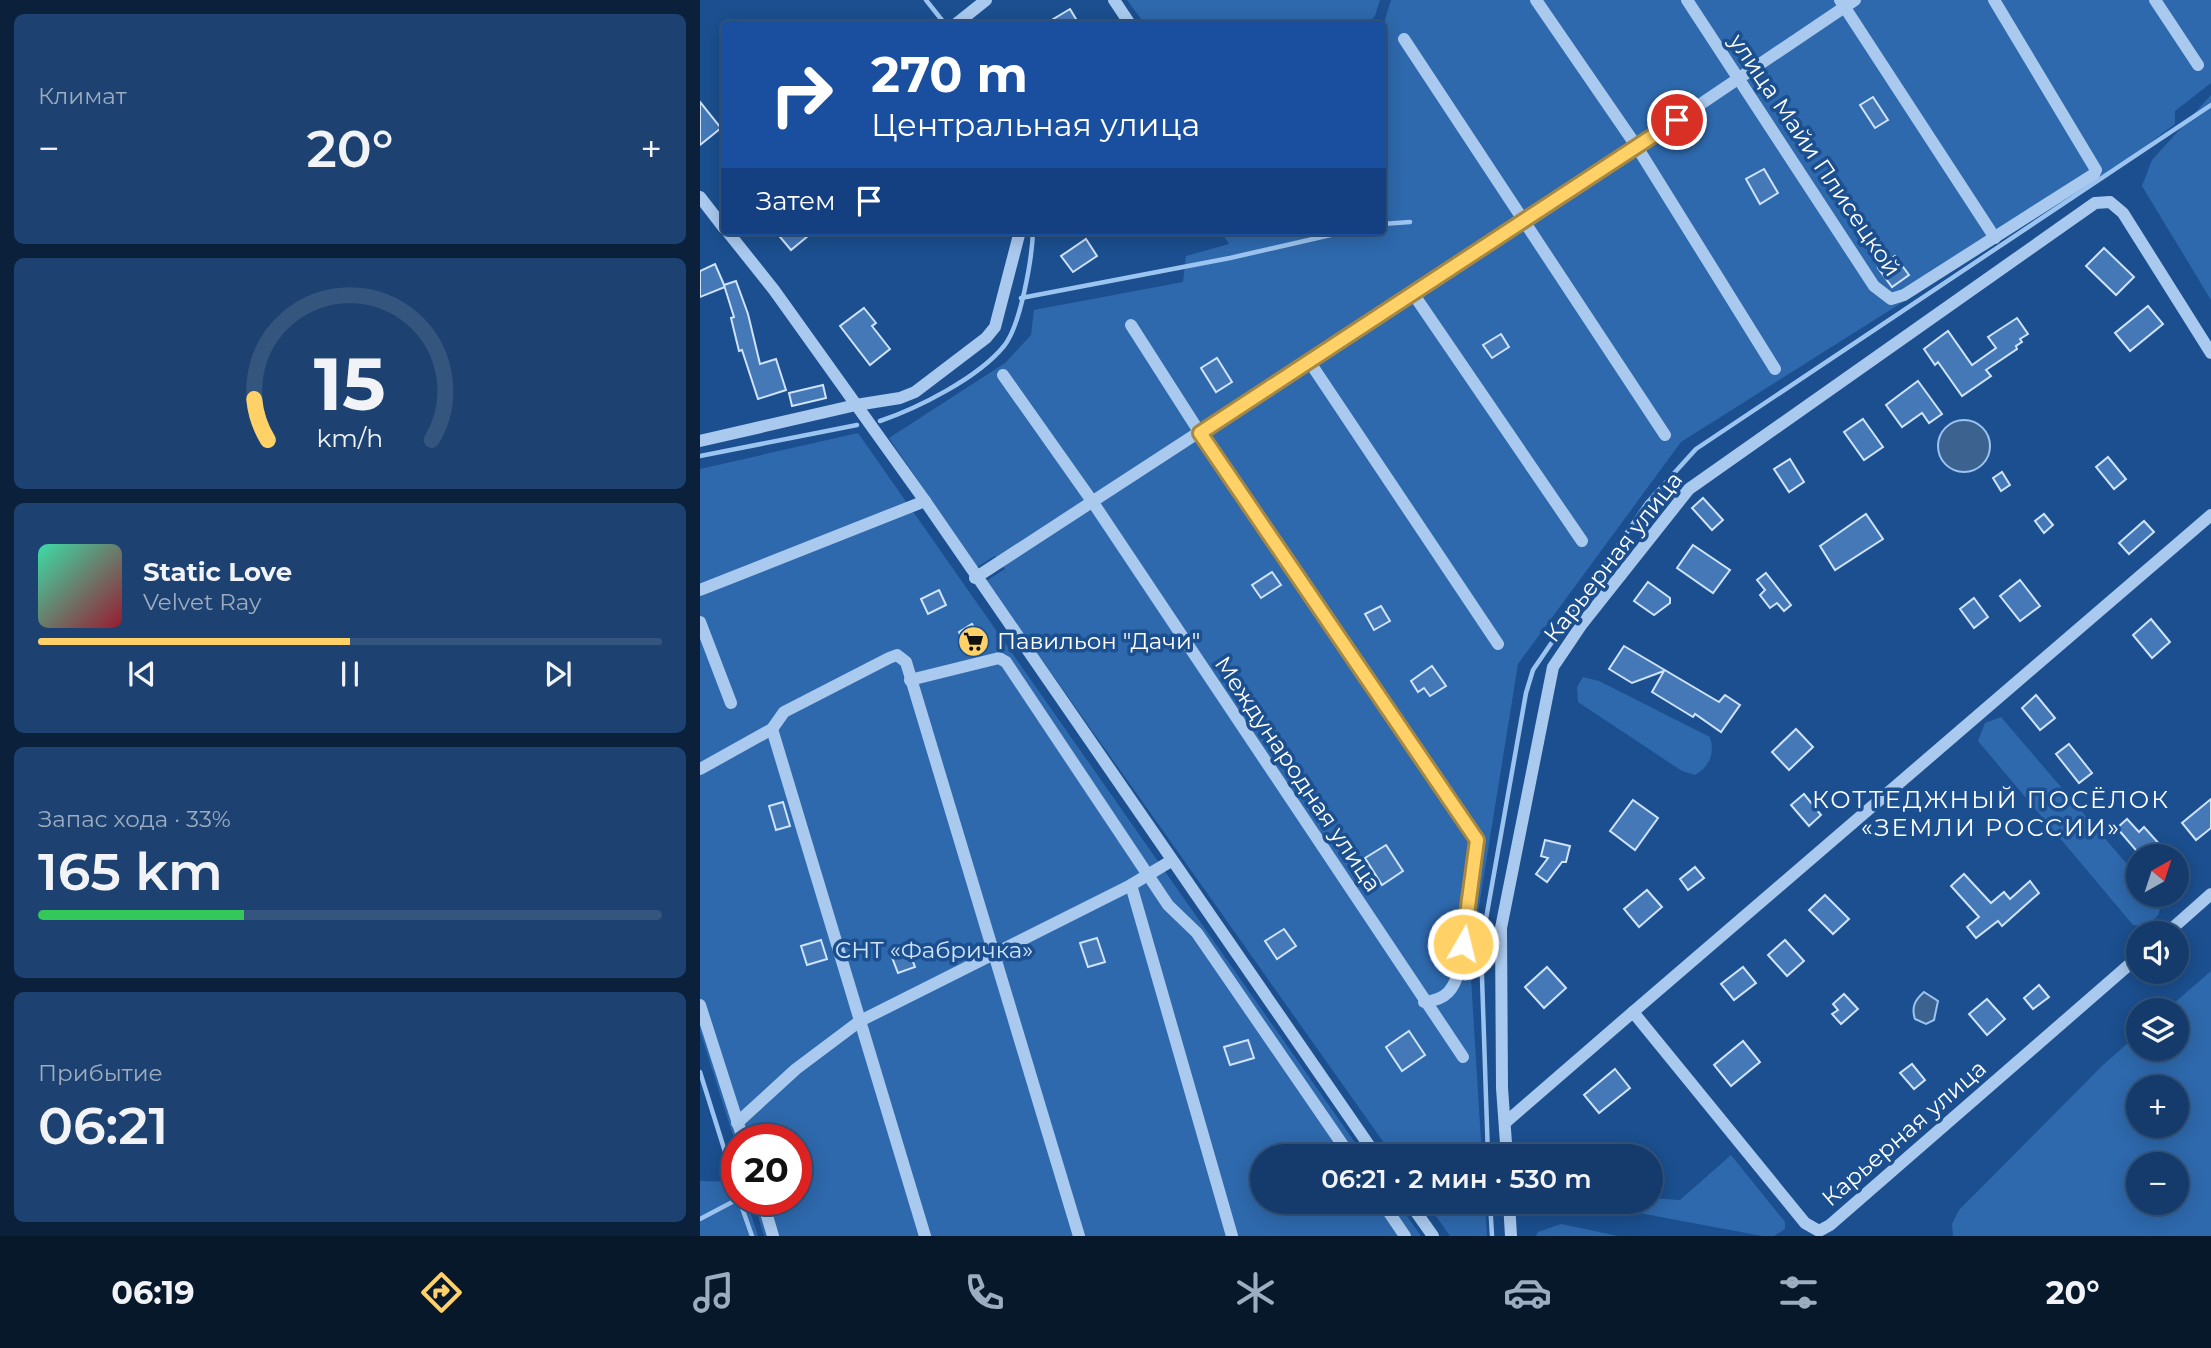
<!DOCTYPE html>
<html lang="ru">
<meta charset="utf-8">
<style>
body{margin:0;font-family:Montserrat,sans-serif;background:#1d4271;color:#f1f3f6;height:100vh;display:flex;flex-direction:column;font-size:26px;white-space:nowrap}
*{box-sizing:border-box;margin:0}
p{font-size:23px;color:#9dadc1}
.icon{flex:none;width:38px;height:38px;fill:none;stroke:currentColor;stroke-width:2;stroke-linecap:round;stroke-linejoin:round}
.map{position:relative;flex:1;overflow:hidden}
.drawer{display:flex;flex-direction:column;gap:14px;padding:14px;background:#0b203b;width:700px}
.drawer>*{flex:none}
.top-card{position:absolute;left:21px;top:21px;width:665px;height:214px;border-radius:7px;box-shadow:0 4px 18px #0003,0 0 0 2px #33557e;background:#1a4fa0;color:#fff;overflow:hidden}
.needle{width:46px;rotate:39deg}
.tools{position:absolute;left:1426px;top:844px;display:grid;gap:14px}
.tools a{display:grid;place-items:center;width:63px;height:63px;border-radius:50%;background:#143b6b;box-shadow:0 4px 18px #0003,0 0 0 2px #33557e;font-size:35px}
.speed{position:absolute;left:21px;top:1124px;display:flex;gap:14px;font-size:35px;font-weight:700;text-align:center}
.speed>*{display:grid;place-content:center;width:91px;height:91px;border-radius:50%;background:#143b6b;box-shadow:0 4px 18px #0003,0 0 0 2px #33557e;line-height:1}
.speed .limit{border:10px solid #d22;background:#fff;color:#111}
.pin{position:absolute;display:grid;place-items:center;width:60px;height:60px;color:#fff;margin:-30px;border:4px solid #fff;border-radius:50%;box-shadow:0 2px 7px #0007}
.me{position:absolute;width:77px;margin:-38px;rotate:8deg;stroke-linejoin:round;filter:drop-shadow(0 0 5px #0008)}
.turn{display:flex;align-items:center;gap:24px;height:147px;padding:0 35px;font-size:32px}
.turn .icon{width:91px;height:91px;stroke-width:2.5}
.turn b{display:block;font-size:49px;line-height:60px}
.then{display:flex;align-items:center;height:66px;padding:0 35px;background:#0003;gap:14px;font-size:26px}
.big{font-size:52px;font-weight:600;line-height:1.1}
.drawer .tile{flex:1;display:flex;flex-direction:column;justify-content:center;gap:10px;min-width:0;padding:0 24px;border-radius:10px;background:#1d4271}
.drawer .dial{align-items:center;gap:0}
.dial svg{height:182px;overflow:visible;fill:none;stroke:#33557e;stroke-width:7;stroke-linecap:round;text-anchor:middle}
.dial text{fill:#f1f3f6;stroke:none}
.song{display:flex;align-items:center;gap:21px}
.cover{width:84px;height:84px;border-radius:10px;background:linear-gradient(135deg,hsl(160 70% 55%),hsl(350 70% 35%))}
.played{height:7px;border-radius:4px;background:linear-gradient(90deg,#ffd166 50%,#33557e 50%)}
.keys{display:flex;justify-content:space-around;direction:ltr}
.heat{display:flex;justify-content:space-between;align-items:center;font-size:38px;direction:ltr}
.charge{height:10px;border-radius:5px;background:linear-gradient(90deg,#34c759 33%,#33557e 0)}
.trip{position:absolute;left:550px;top:1144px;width:413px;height:70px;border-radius:35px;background:#143b6b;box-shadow:0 4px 18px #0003,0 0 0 2px #33557e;font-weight:600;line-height:70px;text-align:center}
.menu{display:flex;height:112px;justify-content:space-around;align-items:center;background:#08182b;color:#9dadc1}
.menu .icon{width:49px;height:49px}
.menu .current{color:#ffd166}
.menu b{font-size:32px;color:#f1f3f6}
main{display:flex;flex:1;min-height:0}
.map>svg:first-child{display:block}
</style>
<main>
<section class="drawer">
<div class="tile"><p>Климат</p>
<div class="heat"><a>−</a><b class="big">20°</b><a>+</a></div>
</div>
<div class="tile dial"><svg viewBox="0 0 100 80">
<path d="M14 69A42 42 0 1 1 86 69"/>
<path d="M14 69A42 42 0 0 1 8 51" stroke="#ffd166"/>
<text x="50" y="56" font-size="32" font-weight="700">15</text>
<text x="50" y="72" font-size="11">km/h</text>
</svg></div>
<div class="tile">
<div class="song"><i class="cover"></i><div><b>Static Love</b><p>Velvet Ray</p></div></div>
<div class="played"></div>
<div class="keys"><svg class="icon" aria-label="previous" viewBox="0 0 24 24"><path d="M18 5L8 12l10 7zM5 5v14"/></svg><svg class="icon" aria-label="pause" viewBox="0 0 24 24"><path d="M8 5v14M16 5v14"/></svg><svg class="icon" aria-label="next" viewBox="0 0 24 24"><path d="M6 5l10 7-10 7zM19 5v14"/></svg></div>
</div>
<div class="tile"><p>Запас хода · 33%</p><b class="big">165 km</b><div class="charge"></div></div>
<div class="tile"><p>Прибытие</p><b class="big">06:21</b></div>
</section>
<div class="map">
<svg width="1511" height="1236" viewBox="0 0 1511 1236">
<rect width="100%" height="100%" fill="#1b4f8f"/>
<!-- green -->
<g fill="#2e69ad" fill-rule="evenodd">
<path d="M427,0h253l-5,16 -7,8h-223z"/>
<path d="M691,0h820v83l-36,28v13l-55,41 -439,277 -163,222 -48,298 12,195h-88l-408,-576 19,-12 -10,-13 -18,11 -88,-129 116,-75 26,-28 3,-25 149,-28 3,-26 43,-12 -8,-13h161v-202z"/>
<path d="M1511,95v205l-69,-114 10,-26z"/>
<path d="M158,433l507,724h-103v45h135l24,34h-657l-11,-37h43v-60h-59v9l-37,-117v-562z"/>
<path d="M883,677l16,4 111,56c5,17 0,29 -15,38l-13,-4 -104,-69 -1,-15z"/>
<path d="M1301,717l137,160v17h15l7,9 -1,11 -11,12 -15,-1 -155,-184 7,-18z"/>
<path d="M1511,971v265h-258l-1,-12 7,-14 144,-145 35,-31v14h39v-38h-11zM1438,1087h39v38h-39zM1438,1164h39v38h-39z"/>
<path d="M1031,1155l54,67v7l-11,7h-12l-181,-34h69v-4l30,2z"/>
<path d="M0,1181l37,1v17h9l12,37h-58z"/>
<path d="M726,1202h59l2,34h-37z"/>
<path d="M861,1224l57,12h-82l2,-4z"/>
</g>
<!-- water -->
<g fill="#3c6290" stroke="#9cc4f0" stroke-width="2">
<circle cx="1264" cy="446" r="26"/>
<path d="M1224,992l14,9 -4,19 -8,4 -11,-5c-4,-12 0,-19 9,-27z"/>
</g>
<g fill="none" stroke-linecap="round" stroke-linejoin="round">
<!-- stream -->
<g stroke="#9cc4f0" stroke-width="4.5">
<path d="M226,0l19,24"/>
<path d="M682,224l28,-2"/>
<path d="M321,298l209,-40 118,-27"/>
<path d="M180,421c38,-13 98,-43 124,-75 17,-21 28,-88 29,-115"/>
<path d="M0,456l157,-31"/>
<path d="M0,1072l37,118"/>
<path d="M788,1157l-7,-210 45,-254 7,-23 114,-167 49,-54 515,-344"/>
<path d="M39,1199l13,37"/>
<path d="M790,1202l2,34"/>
<path d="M0,1219l38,-20"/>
</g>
</g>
<!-- building -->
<g fill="#4478b7" stroke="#cfe3fa" stroke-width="2">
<path d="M370,9l9,15h-34z"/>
<path d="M1173,97l15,23 -13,8 -15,-23z"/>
<path d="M0,102l21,26 -21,17z"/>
<path d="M1064,169l14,24 -18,11 -14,-25z"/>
<path d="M75,231h39l-23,19z"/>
<path d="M386,239l11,17 -24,16 -12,-16z"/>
<path d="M1404,248l30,29 -18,18 -30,-29z"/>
<path d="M1195,256l14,19 -17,12 -14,-19z"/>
<path d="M15,264l10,23 -25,10v-26z"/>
<path d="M36,281l12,33 12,50 16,-5 10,31 -28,9 -16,-49 -3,1 -8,-33 3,-1 -10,-32z"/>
<path d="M1448,306l15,18 -33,27 -15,-18z"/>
<path d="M164,308l12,15 -4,3 18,23 -20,16 -30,-39z"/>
<path d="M1317,318l11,16 -8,5 2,3 -6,4 1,3 -31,21 5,6 -29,20 -24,-34 -3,3 -11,-16 24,-18 24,34 24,-17 -8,-11z"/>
<path d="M801,334l8,13 -17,11 -9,-13z"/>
<path d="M517,358l15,24 -16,10 -15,-24z"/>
<path d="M1218,381l24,33 -13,9 -7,-10 -20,14 -16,-22z"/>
<path d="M123,385l3,13 -34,8 -3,-13z"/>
<path d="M1163,419l20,28 -19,13 -20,-28z"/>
<path d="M1408,457l18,22 -12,10 -18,-22z"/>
<path d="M1090,459l14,23 -15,10 -15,-23z"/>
<path d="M1302,472l8,13 -9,6 -8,-13z"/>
<path d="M1003,498l20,22 -11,10 -20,-22z"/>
<path d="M1166,514l17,25 -48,31 -15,-24z"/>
<path d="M1344,514l9,11 -9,8 -9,-12z"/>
<path d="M1444,521l10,11 -25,22 -10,-11z"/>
<path d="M993,545l37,25 -17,23 -36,-25z"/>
<path d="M572,572l9,13 -20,13 -9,-13z"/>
<path d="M1066,573l25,32 -7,6 -7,-8 -7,5 -10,-13 5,-5 -8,-10z"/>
<path d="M1320,580l20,26 -20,15 -20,-25z"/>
<path d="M948,582l22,16v5l-16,12 -20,-14z"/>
<path d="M239,590l7,15 -18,9 -7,-15z"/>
<path d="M1274,598l14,19 -14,11 -14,-19z"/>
<path d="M681,606l9,15 -16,9 -9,-16z"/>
<path d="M1451,619l19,23 -18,16 -19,-23z"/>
<path d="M272,624l14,23 -13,8 -14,-23z"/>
<path d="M924,646l95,56 6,-7 15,10 -19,27 -26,-18 -2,3 -41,-25 12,-21 -32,12 -23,-14z"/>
<path d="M732,666l14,20 -16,10 -6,-8 -6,4 -7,-11z"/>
<path d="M1336,695l19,23 -15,12 -18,-22z"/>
<path d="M1096,729l17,18 -24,23 -17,-18z"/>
<path d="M1369,744l23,29 -13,10 -23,-29z"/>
<path d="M1104,794l17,21 -12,11 -18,-21z"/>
<path d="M1511,799v29l-15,12 -14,-17z"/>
<path d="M933,800l25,18 -23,32 -25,-19z"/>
<path d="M83,802l7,24 -14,4 -7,-24z"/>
<path d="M1427,819l12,13 5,-5 26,29h-29l-24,-28z"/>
<path d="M845,840l25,6 -4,16h-4l-15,20 -11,-8 12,-16 -7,-2z"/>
<path d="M686,845l17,26 -21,14 -17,-27z"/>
<path d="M995,867l9,11 -16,12 -8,-11z"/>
<path d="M1264,874l27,29 13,-11 6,7 20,-18 9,12 -37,33 -4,-5 -22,17 -9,-11 12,-10 -28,-31z"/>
<path d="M947,890l15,17 -23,20 -15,-18z"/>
<path d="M1125,895l24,24 -16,15 -24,-24z"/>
<path d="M584,929l12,17 -19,13 -12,-18z"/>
<path d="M397,938l8,24 -17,5 -8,-24z"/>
<path d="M121,940l6,19 -20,6 -6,-19z"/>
<path d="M1085,940l19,21 -17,15 -19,-21z"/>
<path d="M207,946l8,21 -17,6 -8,-21z"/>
<path d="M847,967l19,21 -22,20 -19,-21z"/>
<path d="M1043,967l13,16 -22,17 -13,-16z"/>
<path d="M1339,985l10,12 -16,12 -9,-11z"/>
<path d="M1144,994l14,15 -17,15 -9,-10 6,-4 -5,-6z"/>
<path d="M1287,999l18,20 -18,16 -18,-21z"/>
<path d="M709,1031l16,24 -23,16 -16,-24z"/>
<path d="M548,1040l6,18 -24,7 -6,-18z"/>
<path d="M1043,1041l17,21 -29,24 -17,-21z"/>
<path d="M1212,1064l13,16 -11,9 -14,-16z"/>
<path d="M915,1069l15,19 -31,25 -15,-18z"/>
</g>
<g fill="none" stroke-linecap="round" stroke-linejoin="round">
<!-- minor -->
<g stroke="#a9c9ee" stroke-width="12">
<path d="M414,0l16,24"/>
<path d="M836,0l101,147 138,222"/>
<path d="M987,0l187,286 17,13 13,-4 190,-121 2,-4 -102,-170"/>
<path d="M1140,0l155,238"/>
<path d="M1455,0l43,65"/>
<path d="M256,24l30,-24"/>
<path d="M704,39l261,396"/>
<path d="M0,197l24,31"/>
<path d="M27,231l47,59 151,211 452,656"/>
<path d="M712,292l170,249"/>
<path d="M431,325l69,108 277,407 -17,128c-6,21 -13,32 -36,34"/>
<path d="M609,361l189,283"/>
<path d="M303,375l89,126 371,556"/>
<path d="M0,441l156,-36 44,-7 15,-6 71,-54 9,-11 25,-96"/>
<path d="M275,578l662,-431 218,-147"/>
<path d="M0,590l225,-89"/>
<path d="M0,622l31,81"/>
<path d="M210,680l89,-22 7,4 162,243 29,28 154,224"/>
<path d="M72,729l153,507"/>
<path d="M0,769l72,-40 12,-17 105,-54 8,-3 9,7 173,574"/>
<path d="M431,885l101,351"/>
<path d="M1467,933l44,-39"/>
<path d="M0,1005l43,134"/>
<path d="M933,1012l578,-497"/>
<path d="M806,1122l127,-110 172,211 14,8 11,-6 308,-268"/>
<path d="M37,1123l59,-54 64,-48 271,-136 40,-24"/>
<path d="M807,1157l-5,-69 -1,-160 52,-261 29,-43 107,-135 406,-286 15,-1 13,11 88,140"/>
<path d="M62,1199l11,37"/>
<path d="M682,1202l23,34"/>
<path d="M709,1202l24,34"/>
<path d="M809,1202l2,34"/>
</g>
</g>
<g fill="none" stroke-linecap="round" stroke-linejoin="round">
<defs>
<path id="route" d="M763,944l14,-104 -277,-407 477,-313"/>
</defs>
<!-- route casing -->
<use href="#route" stroke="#a68842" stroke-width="18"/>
<!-- route -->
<use href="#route" stroke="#ffd166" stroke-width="12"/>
</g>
<!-- icons -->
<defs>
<symbol id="supermarket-disc" viewBox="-11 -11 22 22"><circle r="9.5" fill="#ffd166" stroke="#1b4f8f"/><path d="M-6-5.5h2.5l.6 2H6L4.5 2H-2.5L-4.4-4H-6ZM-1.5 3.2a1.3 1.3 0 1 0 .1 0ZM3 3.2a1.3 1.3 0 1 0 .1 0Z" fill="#111"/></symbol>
</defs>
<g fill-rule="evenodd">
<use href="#supermarket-disc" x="256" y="624" width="35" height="35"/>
</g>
<g text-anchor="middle" stroke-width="7" stroke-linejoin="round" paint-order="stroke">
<!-- street labels -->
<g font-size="23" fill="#fff" stroke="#1b4f8f">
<text transform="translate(1115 155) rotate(56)" y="8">улица Майи Плисецкой</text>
<text transform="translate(913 557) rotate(-52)" y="8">Карьерная улица</text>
<text transform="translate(598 774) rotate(56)" y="8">Международная улица</text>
<text transform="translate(1204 1133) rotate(-41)" y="8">Карьерная улица</text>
</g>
<!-- poi labels -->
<g font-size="23" fill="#fff" stroke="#1b4f8f" text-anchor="start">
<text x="297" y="649">Павильон "Дачи"</text>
</g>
<!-- park labels -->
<g font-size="23" fill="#cfe3fa" stroke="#1b4f8f">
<text x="234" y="958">СНТ «Фабричка»</text>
</g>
<!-- neighbourhood labels -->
<g font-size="24" letter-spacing="2" fill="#fff" stroke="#1b4f8f">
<text x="1291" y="808">КОТТЕДЖНЫЙ ПОСЁЛОК<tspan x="1291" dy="28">«ЗЕМЛИ РОССИИ»</tspan></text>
</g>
</g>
</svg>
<div class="tools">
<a><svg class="needle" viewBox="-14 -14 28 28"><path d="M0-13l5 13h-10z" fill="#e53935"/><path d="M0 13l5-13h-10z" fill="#9dadc1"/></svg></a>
<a><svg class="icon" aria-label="sound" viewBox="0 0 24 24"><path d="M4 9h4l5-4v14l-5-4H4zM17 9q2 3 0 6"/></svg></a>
<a><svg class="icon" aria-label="layers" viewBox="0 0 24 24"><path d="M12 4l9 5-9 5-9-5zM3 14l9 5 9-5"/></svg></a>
<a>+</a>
<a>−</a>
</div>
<div class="speed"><div class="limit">20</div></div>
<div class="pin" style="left:977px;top:120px;background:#d93025"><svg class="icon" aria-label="arrive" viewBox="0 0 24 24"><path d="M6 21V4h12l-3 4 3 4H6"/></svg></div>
<svg class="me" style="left:763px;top:944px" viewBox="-20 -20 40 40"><circle r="17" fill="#ffd166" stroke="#fff" stroke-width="3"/><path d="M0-11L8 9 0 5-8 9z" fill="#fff"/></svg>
<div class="trip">06:21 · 2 мин · 530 m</div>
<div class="top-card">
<div class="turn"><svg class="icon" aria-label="right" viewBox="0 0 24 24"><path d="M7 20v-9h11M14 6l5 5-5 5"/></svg><div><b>270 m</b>Центральная улица</div></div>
<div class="then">Затем<svg class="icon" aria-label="arrive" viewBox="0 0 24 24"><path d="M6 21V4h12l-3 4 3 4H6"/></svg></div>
</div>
</div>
</main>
<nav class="menu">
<b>06:19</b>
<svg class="icon current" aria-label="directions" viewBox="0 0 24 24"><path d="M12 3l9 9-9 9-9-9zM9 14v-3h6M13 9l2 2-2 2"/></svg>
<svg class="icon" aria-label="music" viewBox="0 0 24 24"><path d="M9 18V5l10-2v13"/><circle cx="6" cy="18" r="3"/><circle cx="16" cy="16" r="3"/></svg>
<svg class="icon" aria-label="phone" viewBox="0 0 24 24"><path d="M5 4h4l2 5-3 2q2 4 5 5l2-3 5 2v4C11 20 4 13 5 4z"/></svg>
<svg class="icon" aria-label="climate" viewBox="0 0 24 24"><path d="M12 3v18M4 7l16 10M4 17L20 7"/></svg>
<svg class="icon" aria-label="car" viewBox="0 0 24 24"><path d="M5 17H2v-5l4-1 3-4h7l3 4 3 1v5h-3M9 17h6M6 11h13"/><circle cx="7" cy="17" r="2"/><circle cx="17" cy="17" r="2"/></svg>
<svg class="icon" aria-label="filters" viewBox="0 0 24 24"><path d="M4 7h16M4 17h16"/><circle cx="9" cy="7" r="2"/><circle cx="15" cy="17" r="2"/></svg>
<b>20°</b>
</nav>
